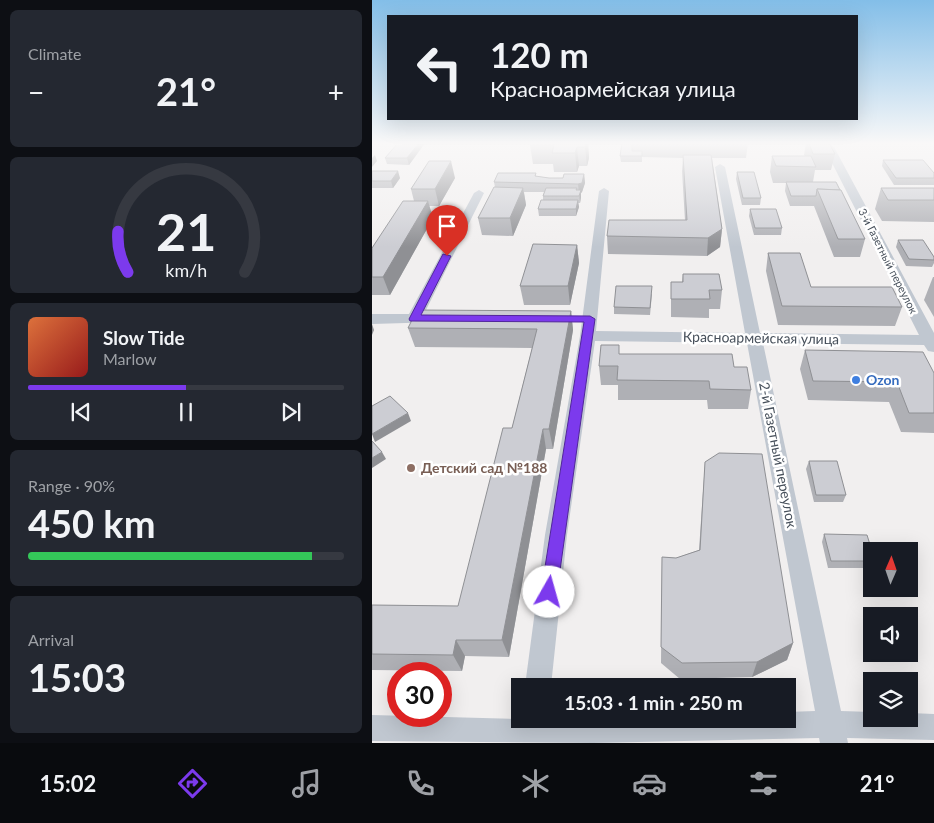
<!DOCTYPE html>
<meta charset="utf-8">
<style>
body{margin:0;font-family:Lato,sans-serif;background:#242831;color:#f1f3f6;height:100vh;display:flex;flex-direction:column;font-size:19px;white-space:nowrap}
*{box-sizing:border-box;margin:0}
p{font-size:16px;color:#9ea1a6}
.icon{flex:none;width:28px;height:28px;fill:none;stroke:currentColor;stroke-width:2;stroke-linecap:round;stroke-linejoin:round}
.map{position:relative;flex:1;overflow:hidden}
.panel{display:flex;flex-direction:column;gap:10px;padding:10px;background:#0d0f14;width:372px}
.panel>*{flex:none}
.top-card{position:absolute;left:15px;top:15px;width:471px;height:105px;border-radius:0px;box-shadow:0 5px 20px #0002;background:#171b24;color:#f1f3f6;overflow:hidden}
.needle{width:32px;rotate:2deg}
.buttons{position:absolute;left:491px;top:542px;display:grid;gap:10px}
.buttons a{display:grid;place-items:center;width:55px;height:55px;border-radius:0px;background:#171b24;box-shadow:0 5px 20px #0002;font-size:25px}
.speed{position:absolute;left:15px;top:662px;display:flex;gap:10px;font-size:25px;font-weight:700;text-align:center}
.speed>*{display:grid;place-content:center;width:65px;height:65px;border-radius:50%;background:#171b24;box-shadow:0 5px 20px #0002;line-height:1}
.speed .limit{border:8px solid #d22;background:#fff;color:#111}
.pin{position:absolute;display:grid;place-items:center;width:42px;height:42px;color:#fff;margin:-51px -21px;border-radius:50% 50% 50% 0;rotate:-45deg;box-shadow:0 0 5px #0007}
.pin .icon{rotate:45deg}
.me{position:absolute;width:55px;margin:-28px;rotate:7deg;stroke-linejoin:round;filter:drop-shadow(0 0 4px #0008)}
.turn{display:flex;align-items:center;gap:18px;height:105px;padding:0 20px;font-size:22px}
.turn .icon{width:65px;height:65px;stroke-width:2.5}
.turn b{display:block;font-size:35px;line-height:42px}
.big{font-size:38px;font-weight:700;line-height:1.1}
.panel .widget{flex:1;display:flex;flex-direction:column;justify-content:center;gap:8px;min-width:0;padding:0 18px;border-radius:8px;background:#242831}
.panel .dial{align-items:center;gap:0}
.dial svg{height:130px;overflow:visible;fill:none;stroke:#363941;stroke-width:7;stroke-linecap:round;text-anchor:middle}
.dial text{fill:#f1f3f6;stroke:none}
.song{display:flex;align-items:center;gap:15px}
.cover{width:60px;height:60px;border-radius:8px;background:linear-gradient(135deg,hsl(20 70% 55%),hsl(0 70% 35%))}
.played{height:5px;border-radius:2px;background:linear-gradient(90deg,#7c3aed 50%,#363941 50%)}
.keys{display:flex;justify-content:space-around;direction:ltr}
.heat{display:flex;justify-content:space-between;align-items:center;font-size:28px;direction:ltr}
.charge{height:8px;border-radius:4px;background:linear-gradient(90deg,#34c759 90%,#363941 0)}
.trip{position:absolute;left:139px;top:678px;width:285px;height:50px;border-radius:0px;background:#171b24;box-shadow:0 5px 20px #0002;font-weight:700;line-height:50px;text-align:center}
.menu{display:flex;height:80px;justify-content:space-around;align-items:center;background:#090b0e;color:#9ea1a6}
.menu .icon{width:35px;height:35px}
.menu .selected{color:#7c3aed}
.menu b{font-size:22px;color:#f1f3f6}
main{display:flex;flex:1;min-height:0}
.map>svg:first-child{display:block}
</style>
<main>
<section class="panel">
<div class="widget"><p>Climate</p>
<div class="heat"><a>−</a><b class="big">21°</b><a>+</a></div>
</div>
<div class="widget dial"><svg viewBox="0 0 100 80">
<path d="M14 69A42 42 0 1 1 86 69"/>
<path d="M14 69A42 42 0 0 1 8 44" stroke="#7c3aed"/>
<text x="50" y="56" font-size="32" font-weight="700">21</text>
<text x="50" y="72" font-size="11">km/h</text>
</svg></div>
<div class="widget">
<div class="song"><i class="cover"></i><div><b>Slow Tide</b><p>Marlow</p></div></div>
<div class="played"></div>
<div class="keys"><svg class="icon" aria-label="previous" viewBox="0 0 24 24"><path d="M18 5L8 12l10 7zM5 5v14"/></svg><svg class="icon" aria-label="pause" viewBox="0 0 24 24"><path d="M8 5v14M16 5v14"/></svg><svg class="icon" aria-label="next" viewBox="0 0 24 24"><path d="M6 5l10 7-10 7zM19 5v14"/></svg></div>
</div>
<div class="widget"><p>Range · 90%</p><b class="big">450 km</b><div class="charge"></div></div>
<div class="widget"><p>Arrival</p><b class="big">15:03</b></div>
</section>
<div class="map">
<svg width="562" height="743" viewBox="0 0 562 743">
<rect width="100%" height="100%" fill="#f1efef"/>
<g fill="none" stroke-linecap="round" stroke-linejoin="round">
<!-- street -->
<g fill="#c0c7d0" fill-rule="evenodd">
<path d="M457,144l5,3 100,186v19l-6,-1 -4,-6 -161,-2 78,368 31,1v7h38v-6l24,1v26l-87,-2 1,5h-28l-1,-5 -226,5 -221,-2v-26l148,4h267v-7l28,-1 -68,-368 -152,-2 -28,194 -16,151h-26l20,-151 35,-199 19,-145 5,-3 5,3 -13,140 149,2 -30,-166 5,-3 5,3 35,166 159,2 -95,-188z"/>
<path d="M107,190l5,3 -60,121 16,2 2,3 -2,3 -68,2v-10h37l65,-121z"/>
</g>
</g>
<!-- wall -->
<g fill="#afb0b5">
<path d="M53,143l-16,22 -22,-1 -2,-6z"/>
<path d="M159,143h57l1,15 -2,8h-8l-2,6h-23l-1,-8h-20l-3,-19z"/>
<path d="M250,143h126l-2,15h-34l10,71 -2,18 -13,9 -99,-2 -1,-18 78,-16 -3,-49 1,-13 -41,-1v5h-21l-1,-6z"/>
<path d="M434,143h23l6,11 -4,16h-16l-2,12 52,57 -5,18h-26l-20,-51h-24l-5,-15 1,-8h-13l-3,-11 2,-16h33l-1,-1z"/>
<path d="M458,143h18l-18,1z"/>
<path d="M511,160l51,13v12h-40l-12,-19z"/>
<path d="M0,171l28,7 -7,10h-21z"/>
<path d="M365,172l24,26 -1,7h-18l-6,-26z"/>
<path d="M164,173v3l13,2h14l21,-4 1,9 -3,9 -1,1v4l-1,6h-2l1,4 -3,9h-37l-1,-7 5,-9v-4l1,-4h-20l2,13 -13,31 -31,-1 -4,-17 17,-31 -1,-5z"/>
<path d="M83,178l-16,28h-10l4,12 -43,77h-18v-47l42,-47 -3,-12z"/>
<path d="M509,188h53v34l-52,-1 -7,-12z"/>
<path d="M378,209l32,19 -1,7h-27l-5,-19z"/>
<path d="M526,240l36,17v6l-2,4 -26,-1 -10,-19z"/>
<path d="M205,245l2,18 -9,42h-46l-4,-19z"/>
<path d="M396,253l43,34 91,20 -7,19 -117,-1 -12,-54z"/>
<path d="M311,274l39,16 -2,19h-11v9l-38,-1v-35h11z"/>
<path d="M561,277h1v40l-10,-17z"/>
<path d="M280,294l-2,21 -36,-1v-7z"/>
<path d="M199,311l2,19 -20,119h-7l-37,208 -44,-1 -3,15 -90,-1v-65l86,1 54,-178 20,-80 -117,-1 -7,-19z"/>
<path d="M433,350l129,23v60l-33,-1 -12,-30 -81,-2 -8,-31z"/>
<path d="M248,354l114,13 17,23 -3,19h-40l-1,-9h-89v-15h-17l-2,-19z"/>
<path d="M437,461l37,34 -3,7h-29l-8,-33z"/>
<path d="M333,462l88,181 -6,17 -35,17 -72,2 -19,-16 1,-106 14,1 23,-8z"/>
<path d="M452,534l48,17v16l-1,1h-43l-6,-26z"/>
</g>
<!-- shaded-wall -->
<g fill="#8f9094">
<path d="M47,143h6l-16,22 -2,-7z"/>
<path d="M214,143h2l1,15 -2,8 -2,-19z"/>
<path d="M205,147l2,19 -2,6 -2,-19z"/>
<path d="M3,155l2,6 -5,6v-9z"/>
<path d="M79,161l4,17 -16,28 -4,-17z"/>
<path d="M26,171l2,7 -7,10 -2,-7z"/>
<path d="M212,174l1,9 -3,9 -1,1v4l-1,6 -2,-19z"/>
<path d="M151,188l3,17 -13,31 -3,-18z"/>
<path d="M206,200l1,7 -3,9v-7z"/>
<path d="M56,201l5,17 -43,77 -7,-18z"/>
<path d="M350,229l-2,18 -13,9 1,-18z"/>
<path d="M205,245l2,18 -9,42 -2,-19z"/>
<path d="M199,311l2,19 -20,119 -4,-20z"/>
<path d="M0,324l2,6 -2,5z"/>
<path d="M36,413l3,8 -36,21 -3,-8z"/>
<path d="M171,429l3,20 -37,208 -7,-17z"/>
<path d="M10,452l4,7 -14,9v-10z"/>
<path d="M84,640l9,16 -3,15 -9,-16z"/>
<path d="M421,643l-6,17 -35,17 5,-15z"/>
</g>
<!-- building -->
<g fill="#cccdd3" stroke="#8f9094">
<path d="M26,143h21l-12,15h-22z"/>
<path d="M159,143h55l-1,4h-8l-2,6h-23l2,-8h-24z"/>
<path d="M250,143h10v8h10v5h-22z"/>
<path d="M437,143h20l6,11h-22z"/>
<path d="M311,155h28l11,74 -14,9 -101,-2 2,-16h78z"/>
<path d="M400,156h39l5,11 -40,-1z"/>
<path d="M511,160h40l11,13v5h-38z"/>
<path d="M57,161h22l-16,28h-24z"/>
<path d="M0,171h26l-7,10h-19z"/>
<path d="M365,172h17l7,26h-18z"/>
<path d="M126,173h38l-1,3 14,2h14l1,-4h20l-2,9 -4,1 -84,-2z"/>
<path d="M414,182h50l4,8 -23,-1 -1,7h-25z"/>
<path d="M122,187l29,1 -13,30h-32z"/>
<path d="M174,188h31l-1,2h5l-2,6h-36z"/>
<path d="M509,188h53v12h-46z"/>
<path d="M445,189l24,1 24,49h-27z"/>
<path d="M169,200h37l-2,9h-38z"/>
<path d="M31,201h25l-45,76h-11v-29z"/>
<path d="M378,209h26l6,19h-27z"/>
<path d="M526,240h25l11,17v3l-25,-1z"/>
<path d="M161,244l44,1 -9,41h-48z"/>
<path d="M396,253h32l11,34h81l10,20 -120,-1z"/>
<path d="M311,274h36l3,16h-13l1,9h-39v-17h12z"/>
<path d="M244,286h36l-2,22 -36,-1z"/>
<path d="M45,310l154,1 -22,118h-6l-41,211h-46l-3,15 -81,-1v-49l86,1 45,-178h9l25,-99 -129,-1z"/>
<path d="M229,345h18v9h113l2,13h13l4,23 -41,-1 -1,-8 -92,-1 1,-14h-19z"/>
<path d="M433,350l118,2 11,21v40h-25l-12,-31 -84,-1z"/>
<path d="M18,396l18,17 -36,21v-28z"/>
<path d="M0,441l10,11 -10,6z"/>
<path d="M347,453l43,1 31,189 -36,19 -75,1 -21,-16 1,-90 14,1 24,-8 5,-88z"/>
<path d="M437,461h28l9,34h-30z"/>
<path d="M452,534l43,1 5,16v10h-41z"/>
</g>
<!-- sky -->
<linearGradient id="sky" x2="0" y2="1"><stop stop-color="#83bee8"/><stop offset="0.58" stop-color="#f9f8f8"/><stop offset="1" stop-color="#f9f8f8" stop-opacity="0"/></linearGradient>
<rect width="562" height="247" fill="url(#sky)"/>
<!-- route -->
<path fill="#7c3aed" stroke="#51269a" d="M71,254l8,2 -30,59 169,1 5,3 -38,273 -2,5 -6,3 -5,-3 -3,-5 43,-270 -174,-1 -1,-2z"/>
<!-- markers -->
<circle fill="#3f7fe0" stroke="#fff" stroke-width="2" cx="484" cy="380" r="5"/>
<circle fill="#8d6e63" stroke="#fff" stroke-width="2" cx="39" cy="468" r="5"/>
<g text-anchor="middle" stroke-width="5" stroke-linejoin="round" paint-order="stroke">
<!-- far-street labels -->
<g font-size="11" fill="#47505b" stroke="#fff">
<text transform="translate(516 261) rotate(63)" y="4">3-й Газетный переулок</text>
</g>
<!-- street labels -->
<g font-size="14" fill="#47505b" stroke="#fff">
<text transform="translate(389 338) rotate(1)" y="5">Красноармейская улица</text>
<text transform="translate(406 455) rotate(79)" y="5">2-й Газетный переулок</text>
</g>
<!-- shop labels -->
<g font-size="14" font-weight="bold" fill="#366cbe" stroke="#fff" text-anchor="start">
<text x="494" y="385">Ozon</text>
</g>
<!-- education labels -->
<g font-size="14" font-weight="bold" fill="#785e54" stroke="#fff" text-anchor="start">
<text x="49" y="473">Детский сад №188</text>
</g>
</g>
</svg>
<div class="buttons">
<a><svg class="needle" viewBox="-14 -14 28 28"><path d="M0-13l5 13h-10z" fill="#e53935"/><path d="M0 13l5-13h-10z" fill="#9ea1a6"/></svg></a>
<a><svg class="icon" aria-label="sound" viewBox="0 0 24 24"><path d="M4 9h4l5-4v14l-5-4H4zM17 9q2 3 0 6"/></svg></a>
<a><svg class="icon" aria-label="layers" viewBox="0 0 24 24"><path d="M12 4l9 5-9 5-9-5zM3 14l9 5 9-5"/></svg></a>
</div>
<div class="speed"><div class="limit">30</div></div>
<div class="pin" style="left:75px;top:256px;background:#d93025"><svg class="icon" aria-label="arrive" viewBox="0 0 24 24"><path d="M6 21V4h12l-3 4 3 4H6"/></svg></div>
<svg class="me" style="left:177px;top:592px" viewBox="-20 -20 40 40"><circle r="19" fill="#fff"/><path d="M0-13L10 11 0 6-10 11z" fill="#7c3aed"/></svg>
<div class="trip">15:03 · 1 min · 250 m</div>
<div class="top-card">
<div class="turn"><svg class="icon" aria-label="left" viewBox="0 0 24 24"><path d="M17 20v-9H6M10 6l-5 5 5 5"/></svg><div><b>120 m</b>Красноармейская улица</div></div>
</div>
</div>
</main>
<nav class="menu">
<b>15:02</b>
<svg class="icon selected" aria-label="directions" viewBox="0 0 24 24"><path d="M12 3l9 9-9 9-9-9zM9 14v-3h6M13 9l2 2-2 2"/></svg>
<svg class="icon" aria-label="music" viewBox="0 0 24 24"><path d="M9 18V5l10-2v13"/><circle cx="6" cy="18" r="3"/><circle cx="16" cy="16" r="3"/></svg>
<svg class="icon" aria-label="phone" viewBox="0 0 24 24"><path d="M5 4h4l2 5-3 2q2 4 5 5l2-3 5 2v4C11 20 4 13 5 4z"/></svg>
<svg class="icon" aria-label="climate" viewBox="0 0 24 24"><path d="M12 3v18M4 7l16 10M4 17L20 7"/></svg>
<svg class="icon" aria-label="car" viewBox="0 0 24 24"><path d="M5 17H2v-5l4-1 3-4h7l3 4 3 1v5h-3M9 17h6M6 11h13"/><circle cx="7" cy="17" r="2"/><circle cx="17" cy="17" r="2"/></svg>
<svg class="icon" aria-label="filters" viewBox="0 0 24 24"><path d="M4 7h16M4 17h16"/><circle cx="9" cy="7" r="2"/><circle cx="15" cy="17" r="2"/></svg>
<b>21°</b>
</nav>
